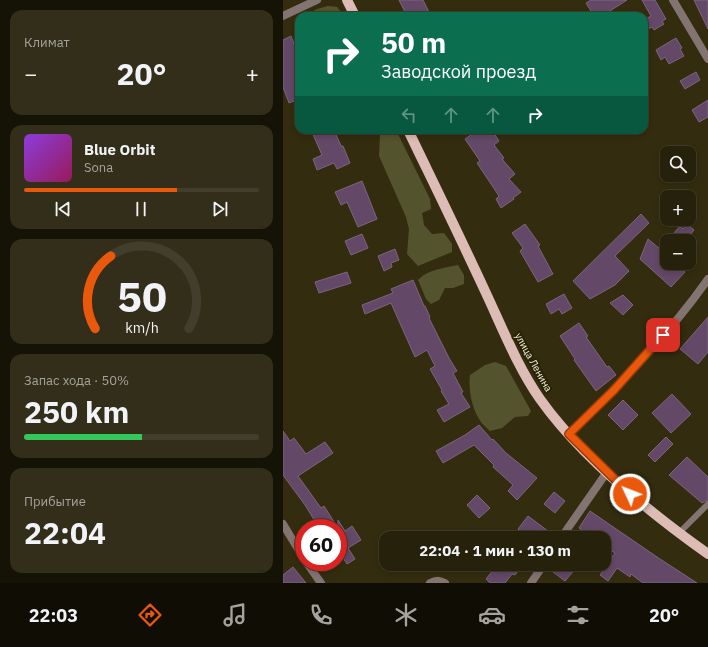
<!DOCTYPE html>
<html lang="ru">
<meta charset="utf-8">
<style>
body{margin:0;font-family:"IBM Plex Sans",sans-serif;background:#322e19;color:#f1f3f6;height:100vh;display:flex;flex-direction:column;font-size:15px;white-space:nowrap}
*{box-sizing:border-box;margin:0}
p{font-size:13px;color:#a4a39d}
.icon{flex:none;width:22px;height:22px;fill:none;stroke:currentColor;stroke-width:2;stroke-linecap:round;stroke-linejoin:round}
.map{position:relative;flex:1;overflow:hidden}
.drawer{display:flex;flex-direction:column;gap:10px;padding:10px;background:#151206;width:283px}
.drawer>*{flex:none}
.banner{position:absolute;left:12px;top:12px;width:353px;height:122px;border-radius:12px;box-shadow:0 2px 6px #0003,0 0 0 1px #423e2c;background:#0b6e4f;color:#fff;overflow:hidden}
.tools{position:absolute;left:377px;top:146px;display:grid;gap:8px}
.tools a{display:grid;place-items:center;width:36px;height:36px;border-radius:8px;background:#26210b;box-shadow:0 2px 6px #0003,0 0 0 1px #423e2c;font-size:20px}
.speed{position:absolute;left:12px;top:519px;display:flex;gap:8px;font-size:20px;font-weight:700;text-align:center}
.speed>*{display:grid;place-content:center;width:52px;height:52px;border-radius:50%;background:#26210b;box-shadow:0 2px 6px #0003,0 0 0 1px #423e2c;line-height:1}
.speed .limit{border:6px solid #d22;background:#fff;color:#111}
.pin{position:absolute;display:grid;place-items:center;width:34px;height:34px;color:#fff;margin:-17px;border-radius:8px;box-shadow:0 2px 6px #0006}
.me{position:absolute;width:44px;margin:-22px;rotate:313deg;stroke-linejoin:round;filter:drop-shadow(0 0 3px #0008)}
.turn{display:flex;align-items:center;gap:14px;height:84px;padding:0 20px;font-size:18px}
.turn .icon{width:52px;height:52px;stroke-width:2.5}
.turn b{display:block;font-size:28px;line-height:34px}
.lanes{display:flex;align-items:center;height:38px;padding:0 20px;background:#0003;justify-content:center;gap:20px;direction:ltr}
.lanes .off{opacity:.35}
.big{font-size:30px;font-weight:800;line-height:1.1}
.drawer .tile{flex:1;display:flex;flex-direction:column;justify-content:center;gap:6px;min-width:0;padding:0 14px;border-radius:12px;background:#322e19}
.drawer .dial{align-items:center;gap:0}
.dial svg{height:104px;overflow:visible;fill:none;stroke:#423e2c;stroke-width:7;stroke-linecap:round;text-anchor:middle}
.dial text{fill:#f1f3f6;stroke:none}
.song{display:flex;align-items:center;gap:12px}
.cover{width:48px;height:48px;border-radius:6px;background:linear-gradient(135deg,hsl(270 70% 55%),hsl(330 70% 35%))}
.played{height:4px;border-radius:2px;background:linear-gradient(90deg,#ea580c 65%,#423e2c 65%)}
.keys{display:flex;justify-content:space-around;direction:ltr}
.heat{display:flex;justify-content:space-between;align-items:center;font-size:22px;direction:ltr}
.charge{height:6px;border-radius:3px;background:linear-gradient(90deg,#34c759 50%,#423e2c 0)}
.trip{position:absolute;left:96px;top:531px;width:232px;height:40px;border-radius:12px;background:#26210b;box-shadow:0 2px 6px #0003,0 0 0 1px #423e2c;font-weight:800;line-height:40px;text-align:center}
.tabs{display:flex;height:64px;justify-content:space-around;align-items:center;background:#0f0d04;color:#a4a39d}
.tabs .icon{width:28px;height:28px}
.tabs .on{color:#ea580c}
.tabs b{font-size:18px;color:#f1f3f6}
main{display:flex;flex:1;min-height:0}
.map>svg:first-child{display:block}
</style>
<main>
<section class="drawer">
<div class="tile"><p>Климат</p>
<div class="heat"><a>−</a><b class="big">20°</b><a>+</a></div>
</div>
<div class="tile">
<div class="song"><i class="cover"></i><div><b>Blue Orbit</b><p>Sona</p></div></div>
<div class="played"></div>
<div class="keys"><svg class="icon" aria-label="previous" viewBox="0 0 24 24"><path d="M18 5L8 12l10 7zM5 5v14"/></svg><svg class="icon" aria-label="pause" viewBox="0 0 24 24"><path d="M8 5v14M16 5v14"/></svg><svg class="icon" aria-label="next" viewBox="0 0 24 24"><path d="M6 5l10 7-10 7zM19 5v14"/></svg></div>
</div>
<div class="tile dial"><svg viewBox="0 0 100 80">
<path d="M14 69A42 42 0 1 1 86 69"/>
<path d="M14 69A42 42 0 0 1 26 13" stroke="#ea580c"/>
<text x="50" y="56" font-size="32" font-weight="700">50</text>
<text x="50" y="72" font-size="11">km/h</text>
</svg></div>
<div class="tile"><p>Запас хода · 50%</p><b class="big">250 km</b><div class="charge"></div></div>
<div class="tile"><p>Прибытие</p><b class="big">22:04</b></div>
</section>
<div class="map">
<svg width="425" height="583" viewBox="0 0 425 583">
<rect width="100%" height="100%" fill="#332c0f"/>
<!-- green -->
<g fill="#53542e">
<path d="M45,6l9,1 8,9h-43l15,-7z"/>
<path d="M94,130h19l34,69 1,10 -9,4 2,12 8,9 12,-1 8,11v8l-34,14 -11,-12 2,-25 -3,-12 -27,-61 1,-21z"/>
<path d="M175,265l6,10v9l-11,4h-8l-6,12 -8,4 -5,-5 -8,-19c10,-11 27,-12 40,-15z"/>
<path d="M212,362l11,4 25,45 -3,5 -13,1 -13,11 -12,3c-3,-3 -7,-6 -9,-9 -9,-12 -13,-33 -11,-47l15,-10z"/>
</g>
<!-- building -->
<g fill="#644867" stroke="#7b657e">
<path d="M116,0h24l8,16h-24z"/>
<path d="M308,0h36l-25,16h-8l-8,-13z"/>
<path d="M359,0h13l11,19 -4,2 2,3 -10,6 -2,-3 -4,2 -4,-9 7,-4z"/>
<path d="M411,0h14v29z"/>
<path d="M8,36l8,20v43l-10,4 -6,-16v-47z"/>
<path d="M393,38l6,10 -2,1 4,7 -15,8 -4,-7 -4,3 -5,-10z"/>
<path d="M413,72l4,8 -15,9 -5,-8z"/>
<path d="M425,100v17l-9,5 -7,-12z"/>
<path d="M28,130h23l7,16h2l7,17 -13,6 -3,-6 -17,7 -4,-11 9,-4z"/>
<path d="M195,130h14l7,11 -5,4 10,13 -2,1 13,15 -6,5 12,13 -8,6 1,1 -13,9 -5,-9 3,-3 -22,-33 3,-2 -15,-22z"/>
<path d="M79,181l15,38 -19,8 -11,-25 -6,3 -6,-13z"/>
<path d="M358,214l8,9 -34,33 14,15 -14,14 -25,14 -17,-18z"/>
<path d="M242,224l15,21 -2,1 15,28 -15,8 -18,-31 3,-3 -11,-15z"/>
<path d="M404,224l7,6 -4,5 7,6h-30l13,-15 3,3z"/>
<path d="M79,234l6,14 -17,7 -6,-14z"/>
<path d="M365,239l12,10 7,-8v22h8l10,9 -14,15 -31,-28z"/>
<path d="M112,249l4,11 -8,3 1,4 -8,4 -6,-15z"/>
<path d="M64,272l4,11 -32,10 -4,-11z"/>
<path d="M130,280l11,26h1l5,11 -1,1 20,40 8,13 -4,2 10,19 -2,1 9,14 -26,15 -7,-12 12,-6 -8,-13 1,-1 -12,-21 5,-3 -8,-16 -12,7 -24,-54 -26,11 -3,-9 31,-12 -2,-4z"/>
<path d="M281,294l8,14 -10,6 -3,-5 -8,5 -5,-10z"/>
<path d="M340,295l10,10 -10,10 -13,-12z"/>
<path d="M425,317v35l-10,12 -18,-15z"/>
<path d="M296,323l9,13 -2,1 21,30 2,-1 7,9 -20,16 -22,-31 1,-1 -15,-23z"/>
<path d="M389,394l19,20 -20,19 -19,-20z"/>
<path d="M340,400l15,15 -15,15 -15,-15z"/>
<path d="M196,425l13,15 1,-1 13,14 31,25 -20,22 -9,-9 5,-6 -20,-18 1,-2 -20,-20 -31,18 -7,-12 29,-16z"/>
<path d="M0,431l7,10 4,-3 12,16 19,-12 8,11 -35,23 23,32 3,-2 14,22h-10l-4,-6 -6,4 -13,-21 -22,-30z"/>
<path d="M383,437l7,7 -18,18 -7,-7z"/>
<path d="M404,457l21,20v23l-6,3 -33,-28z"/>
<path d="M271,492l11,9 -10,12 -11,-9z"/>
<path d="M194,495l13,13 -11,10 -12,-13z"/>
<path d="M307,511l67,46 40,26h-54l-12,-9 -1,3 -13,-9 -9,13 -8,-6 15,-22 -11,-7 6,-8h-17l-14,-10z"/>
<path d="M245,516l20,15 -5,7h-13l-12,-9z"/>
<path d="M55,520l7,11 7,-5 9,14 -13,8 7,11 -8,5 -9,-14z"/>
<path d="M215,564h25l-8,11 -3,-1 -7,9h-15l-4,-4z"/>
<path d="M270,564h18l5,4 -11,13 -16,-12z"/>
<path d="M10,567l13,16h-23v-8z"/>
</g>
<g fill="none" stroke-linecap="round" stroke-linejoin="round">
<!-- service -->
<path stroke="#847471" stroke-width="6" d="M396,533l29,-29"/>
<!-- minor -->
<g stroke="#847471" stroke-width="8">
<path d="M390,0l35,59"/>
<path d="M0,16l34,-16"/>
<path d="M286,434c49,-48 99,-98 139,-155"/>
<path d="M0,524l21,35"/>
<path d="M278,538l46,-66"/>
<path d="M23,562l15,21"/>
<path d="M147,583c6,-3 9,-3 15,0"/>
<path d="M248,583l13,-19"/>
</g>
<!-- primary -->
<g stroke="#ddbcb5" stroke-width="10">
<path d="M64,0l8,16"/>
<path d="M125,130c26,54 52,107 77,161 17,36 32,75 55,108 42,59 109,113 168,155"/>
</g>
</g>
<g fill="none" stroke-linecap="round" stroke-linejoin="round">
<defs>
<path id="route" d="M347,494l-61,-60 45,-44 49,-55"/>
</defs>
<!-- route casing -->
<use href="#route" stroke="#983908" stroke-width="10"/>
<!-- route -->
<use href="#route" stroke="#ea580c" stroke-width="7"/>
</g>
<g text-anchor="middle" stroke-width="4" stroke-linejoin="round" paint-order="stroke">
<!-- street labels -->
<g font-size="10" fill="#f4f1e0" stroke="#292305">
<text transform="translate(251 362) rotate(61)" y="4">улица Ленина</text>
</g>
</g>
</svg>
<div class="tools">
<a><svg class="icon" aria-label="search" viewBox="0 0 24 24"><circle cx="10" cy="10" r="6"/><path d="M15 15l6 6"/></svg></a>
<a>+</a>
<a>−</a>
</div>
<div class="speed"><div class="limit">60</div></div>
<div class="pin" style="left:380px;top:335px;background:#d93025"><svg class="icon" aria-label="arrive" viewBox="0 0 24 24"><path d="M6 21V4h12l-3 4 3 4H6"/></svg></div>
<svg class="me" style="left:347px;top:494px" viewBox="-20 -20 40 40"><circle r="17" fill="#ea580c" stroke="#fff" stroke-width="3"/><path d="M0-11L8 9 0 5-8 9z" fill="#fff"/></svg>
<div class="trip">22:04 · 1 мин · 130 m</div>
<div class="banner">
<div class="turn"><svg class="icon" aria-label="right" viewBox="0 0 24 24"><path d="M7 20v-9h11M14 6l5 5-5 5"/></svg><div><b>50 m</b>Заводской проезд</div></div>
<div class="lanes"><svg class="icon off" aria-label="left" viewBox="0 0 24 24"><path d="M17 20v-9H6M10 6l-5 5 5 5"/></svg><svg class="icon off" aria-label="ahead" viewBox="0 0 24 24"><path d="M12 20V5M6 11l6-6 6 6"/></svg><svg class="icon off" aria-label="ahead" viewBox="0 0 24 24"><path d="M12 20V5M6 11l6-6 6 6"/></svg><svg class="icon" aria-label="right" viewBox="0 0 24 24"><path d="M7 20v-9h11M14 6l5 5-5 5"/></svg></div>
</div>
</div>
</main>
<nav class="tabs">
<b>22:03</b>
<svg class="icon on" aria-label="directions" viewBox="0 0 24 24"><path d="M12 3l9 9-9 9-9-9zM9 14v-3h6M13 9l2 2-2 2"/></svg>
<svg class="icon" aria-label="music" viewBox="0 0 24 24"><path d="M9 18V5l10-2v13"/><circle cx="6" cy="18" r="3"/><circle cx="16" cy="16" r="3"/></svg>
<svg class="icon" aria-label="phone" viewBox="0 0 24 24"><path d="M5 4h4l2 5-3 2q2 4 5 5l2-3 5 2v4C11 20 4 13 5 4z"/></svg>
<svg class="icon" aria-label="climate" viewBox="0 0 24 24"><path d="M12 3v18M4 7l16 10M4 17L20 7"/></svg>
<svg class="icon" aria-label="car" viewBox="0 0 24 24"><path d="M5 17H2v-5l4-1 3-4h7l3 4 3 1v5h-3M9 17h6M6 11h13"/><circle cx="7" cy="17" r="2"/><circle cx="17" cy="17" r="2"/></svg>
<svg class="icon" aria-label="filters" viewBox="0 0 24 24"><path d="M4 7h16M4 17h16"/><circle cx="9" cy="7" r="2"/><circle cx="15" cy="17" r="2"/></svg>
<b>20°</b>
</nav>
